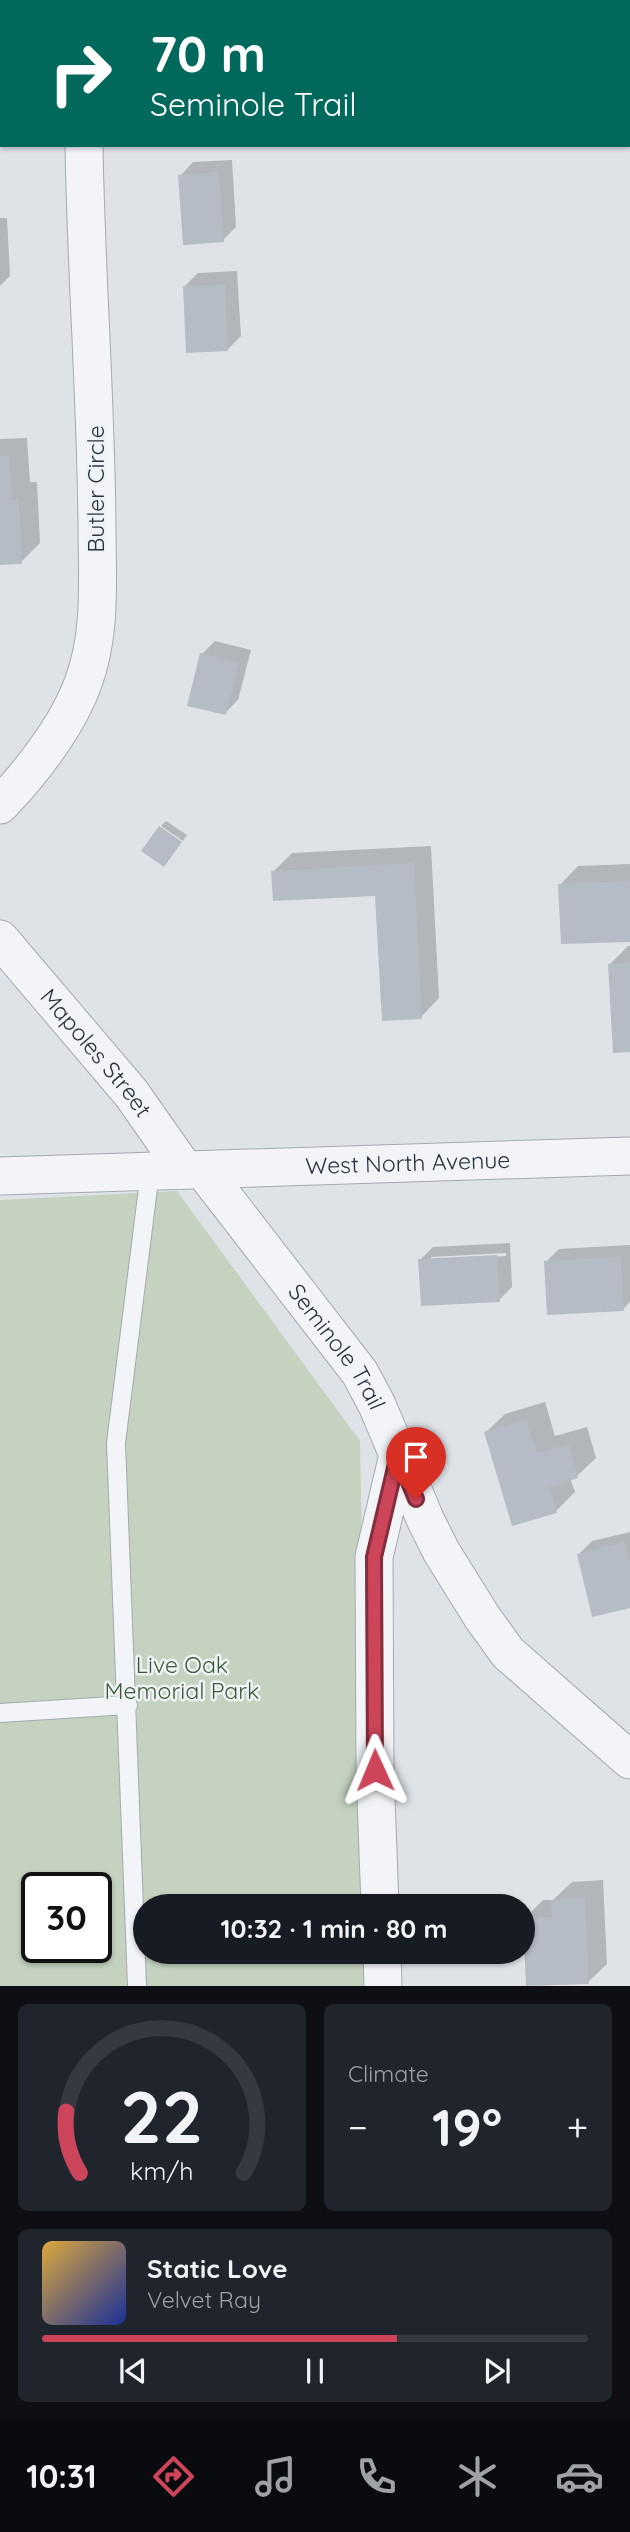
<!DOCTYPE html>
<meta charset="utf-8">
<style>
body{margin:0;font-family:Quicksand,sans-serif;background:#20242c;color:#f1f3f6;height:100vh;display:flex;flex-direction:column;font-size:26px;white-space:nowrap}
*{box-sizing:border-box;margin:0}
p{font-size:23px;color:#9ea1a6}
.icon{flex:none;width:38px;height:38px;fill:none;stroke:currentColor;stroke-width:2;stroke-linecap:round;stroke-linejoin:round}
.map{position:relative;height:1986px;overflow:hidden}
.drawer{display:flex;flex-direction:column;gap:18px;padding:18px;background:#0d0f14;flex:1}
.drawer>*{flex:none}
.guide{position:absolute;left:0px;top:0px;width:630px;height:147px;box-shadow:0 2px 5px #0004;background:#00695c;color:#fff;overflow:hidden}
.speed{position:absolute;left:21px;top:1872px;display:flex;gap:14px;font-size:35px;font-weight:700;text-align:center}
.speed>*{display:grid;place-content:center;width:91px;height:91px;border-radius:50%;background:#171b24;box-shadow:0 2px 5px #0004;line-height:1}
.speed .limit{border:4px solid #111;border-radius:10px;background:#fff;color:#111}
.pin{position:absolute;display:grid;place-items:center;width:60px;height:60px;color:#fff;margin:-72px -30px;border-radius:50% 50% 50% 0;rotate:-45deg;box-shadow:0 0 7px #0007}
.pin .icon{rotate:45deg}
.me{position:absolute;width:77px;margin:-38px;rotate:359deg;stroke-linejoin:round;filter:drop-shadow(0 0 5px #0008)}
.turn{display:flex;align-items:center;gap:24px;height:147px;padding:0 35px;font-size:32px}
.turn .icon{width:91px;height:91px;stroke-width:2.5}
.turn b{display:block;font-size:49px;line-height:60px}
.big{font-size:52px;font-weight:800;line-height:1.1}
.drawer .card{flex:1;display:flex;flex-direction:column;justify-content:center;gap:10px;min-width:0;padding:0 24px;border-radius:10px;background:#20242c}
.drawer .dial{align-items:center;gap:0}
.dial svg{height:182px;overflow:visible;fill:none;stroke:#363941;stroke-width:7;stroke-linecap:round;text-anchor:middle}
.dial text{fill:#f1f3f6;stroke:none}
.song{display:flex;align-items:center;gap:21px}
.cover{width:84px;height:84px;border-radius:10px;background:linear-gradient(135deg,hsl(40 70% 55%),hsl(230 70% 35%))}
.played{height:7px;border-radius:4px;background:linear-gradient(90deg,#cc455a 65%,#363941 65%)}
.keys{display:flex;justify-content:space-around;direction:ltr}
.heat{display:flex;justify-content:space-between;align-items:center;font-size:38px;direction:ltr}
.drawer .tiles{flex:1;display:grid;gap:18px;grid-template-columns:1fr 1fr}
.card:last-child{grid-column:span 2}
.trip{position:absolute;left:133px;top:1894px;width:402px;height:70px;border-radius:35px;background:#171b24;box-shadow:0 2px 5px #0004;font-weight:800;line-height:70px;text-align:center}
.tabs{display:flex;height:112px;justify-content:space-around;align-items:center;background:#090b0e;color:#9ea1a6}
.tabs .icon{width:49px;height:49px}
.tabs .on{color:#cc455a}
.tabs b{font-size:32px;color:#f1f3f6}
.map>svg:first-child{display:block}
</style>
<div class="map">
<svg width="630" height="1986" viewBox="0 0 630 1986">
<rect width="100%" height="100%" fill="#dfe3e8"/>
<!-- green -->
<path fill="#c5d2c0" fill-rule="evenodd" d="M177,1191l183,250 9,465h-224v45h225l1,35h-371v-786zM37,1888h59v60h-59z"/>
<!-- shadow -->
<g fill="#0003" fill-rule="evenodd">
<path d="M177,0h52l1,2h-53z"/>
<path d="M232,160l4,67 -13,13 -43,-64 13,-14z"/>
<path d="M0,218h7l3,58 -10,10z"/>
<path d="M237,271l4,65 -13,13 -43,-63 13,-13z"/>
<path d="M27,438l3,44h7l3,61 -19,19 -21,1v-124z"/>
<path d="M215,641l36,9 -13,50 -13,13 -23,-59z"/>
<path d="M166,821l21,14 -4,6 -22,-15z"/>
<path d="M431,846l8,152 -18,19 -44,-123 -104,-22 19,-19z"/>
<path d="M630,864v76l-70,-55 18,-19z"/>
<path d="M628,946h2v105l-20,-87z"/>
<path d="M510,1243l2,44 -13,13 -79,-40 13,-13zM506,1253v3l-75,4v-3z"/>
<path d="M630,1245v57l-7,7 -77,-47 13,-13z"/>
<path d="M545,1402l10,34 32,-9 9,31 -19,18 -7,2 5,14 -19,19 -70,-79 19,-18z"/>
<path d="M630,1532v74l-51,-52 13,-13z"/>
<path d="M603,1880l4,84 -19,18 -64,-63 19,-19h10l19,-18z"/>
</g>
<!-- building -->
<g fill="#b6bcc5">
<path d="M219,172l5,70 -41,3 -5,-70z"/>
<path d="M225,284l3,67 -42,2 -3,-67z"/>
<path d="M9,455l3,45 7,-1 3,65 -22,1v-109z"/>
<path d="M200,653l39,10 -13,52 -39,-9z"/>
<path d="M159,826l23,16 -18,25 -23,-16z"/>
<path d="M414,863l8,156 -40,2 -7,-125 -102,5 -2,-30z"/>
<path d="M630,881v61l-69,2 -3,-60z"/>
<path d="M630,963v89l-17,1 -5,-89z"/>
<path d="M497,1255l3,47 -79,4 -3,-47z"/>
<path d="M621,1257l3,54 -77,4 -3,-54z"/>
<path d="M526,1419l11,34 32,-9 9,34 -29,9 8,26 -45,13 -28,-94z"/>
<path d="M625,1542l5,20v46l-38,9 -15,-63z"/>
<path d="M585,1898l4,86 -63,2 -3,-68 29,-1 -1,-17z"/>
</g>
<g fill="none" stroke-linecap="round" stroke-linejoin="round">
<defs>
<g id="service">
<path d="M0,1713l128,-8"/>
<path d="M137,1986l-21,-543 34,-271"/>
</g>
<g id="minor">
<path d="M79,0v2"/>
<path d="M0,805c31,-32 68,-80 83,-122 19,-50 14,-104 14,-157 -1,-127 -11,-254 -13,-381"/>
<path id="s1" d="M0,939l131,154 54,77"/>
<path id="s2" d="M203,1170l157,203 17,32 49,116 15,30 41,66 26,36 122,107"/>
<path id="s3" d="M0,1176l630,-20"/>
<path d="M380,1906l-5,-136 -1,-213 24,-102"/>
<path d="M382,1951l1,35"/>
</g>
</defs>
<!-- service casing -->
<use href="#service" stroke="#a4aab2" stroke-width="20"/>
<!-- minor casing -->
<use href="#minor" stroke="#a4aab2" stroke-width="39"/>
<!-- service -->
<use href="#service" stroke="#f2f4f7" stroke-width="18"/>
<!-- minor -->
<use href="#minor" stroke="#f2f4f7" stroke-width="37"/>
</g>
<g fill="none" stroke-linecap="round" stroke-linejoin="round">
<defs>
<path id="route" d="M375,1770l-1,-213 24,-102 18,44"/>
</defs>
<!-- route casing -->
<use href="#route" stroke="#852d3a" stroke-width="18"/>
<!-- route -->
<use href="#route" stroke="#cc455a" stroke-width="12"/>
</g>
<g text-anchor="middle" stroke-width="5" stroke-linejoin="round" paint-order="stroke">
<!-- street labels -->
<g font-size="23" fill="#28313f" stroke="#eff2f6">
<text transform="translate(96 489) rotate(-90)" y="8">Butler Circle</text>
<text dy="8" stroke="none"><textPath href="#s1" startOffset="149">Mapoles Street</textPath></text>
<text dy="8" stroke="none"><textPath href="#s3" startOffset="408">West North Avenue</textPath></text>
<text dy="8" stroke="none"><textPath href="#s2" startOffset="222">Seminole Trail</textPath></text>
</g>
<!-- park labels -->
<g font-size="23" fill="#3d5b36" stroke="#eff2f6">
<text x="182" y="1673">Live Oak<tspan x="182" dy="26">Memorial Park</tspan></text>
</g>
</g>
</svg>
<div class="speed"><div class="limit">30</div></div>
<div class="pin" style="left:416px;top:1499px;background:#d93025"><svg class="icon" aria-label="arrive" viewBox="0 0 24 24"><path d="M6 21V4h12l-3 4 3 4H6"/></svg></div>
<svg class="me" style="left:375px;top:1770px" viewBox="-20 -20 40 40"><path d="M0-17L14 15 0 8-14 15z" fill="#cc455a" stroke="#fff" stroke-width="4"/></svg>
<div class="trip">10:32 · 1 min · 80 m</div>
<div class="guide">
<div class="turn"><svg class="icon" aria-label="right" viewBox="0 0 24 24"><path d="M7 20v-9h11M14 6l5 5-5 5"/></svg><div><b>70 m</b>Seminole Trail</div></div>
</div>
</div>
<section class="drawer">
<div class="tiles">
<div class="card dial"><svg viewBox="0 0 100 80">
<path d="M14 69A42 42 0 1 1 86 69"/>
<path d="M14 69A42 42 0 0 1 8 42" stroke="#cc455a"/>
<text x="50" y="56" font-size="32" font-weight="700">22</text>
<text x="50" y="72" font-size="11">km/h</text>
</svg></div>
<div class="card"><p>Climate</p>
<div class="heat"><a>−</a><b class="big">19°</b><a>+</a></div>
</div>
<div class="card">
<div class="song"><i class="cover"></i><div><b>Static Love</b><p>Velvet Ray</p></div></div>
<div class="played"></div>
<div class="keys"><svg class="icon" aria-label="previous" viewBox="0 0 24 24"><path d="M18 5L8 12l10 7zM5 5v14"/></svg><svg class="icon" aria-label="pause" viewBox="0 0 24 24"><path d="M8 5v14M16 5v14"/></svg><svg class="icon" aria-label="next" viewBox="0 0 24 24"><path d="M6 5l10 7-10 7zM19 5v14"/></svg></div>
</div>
</div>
</section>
<nav class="tabs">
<b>10:31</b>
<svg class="icon on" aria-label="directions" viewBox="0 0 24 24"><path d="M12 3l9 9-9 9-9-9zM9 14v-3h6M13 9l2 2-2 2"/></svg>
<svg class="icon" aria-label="music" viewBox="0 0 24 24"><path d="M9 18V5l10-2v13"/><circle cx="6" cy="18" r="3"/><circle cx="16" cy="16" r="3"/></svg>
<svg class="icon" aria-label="phone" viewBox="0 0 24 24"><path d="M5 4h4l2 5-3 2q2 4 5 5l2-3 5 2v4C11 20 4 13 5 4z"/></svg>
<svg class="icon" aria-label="climate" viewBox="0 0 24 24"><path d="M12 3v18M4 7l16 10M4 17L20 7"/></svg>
<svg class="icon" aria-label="car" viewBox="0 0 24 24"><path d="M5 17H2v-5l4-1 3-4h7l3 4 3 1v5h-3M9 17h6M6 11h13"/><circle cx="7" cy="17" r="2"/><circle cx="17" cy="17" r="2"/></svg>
</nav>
